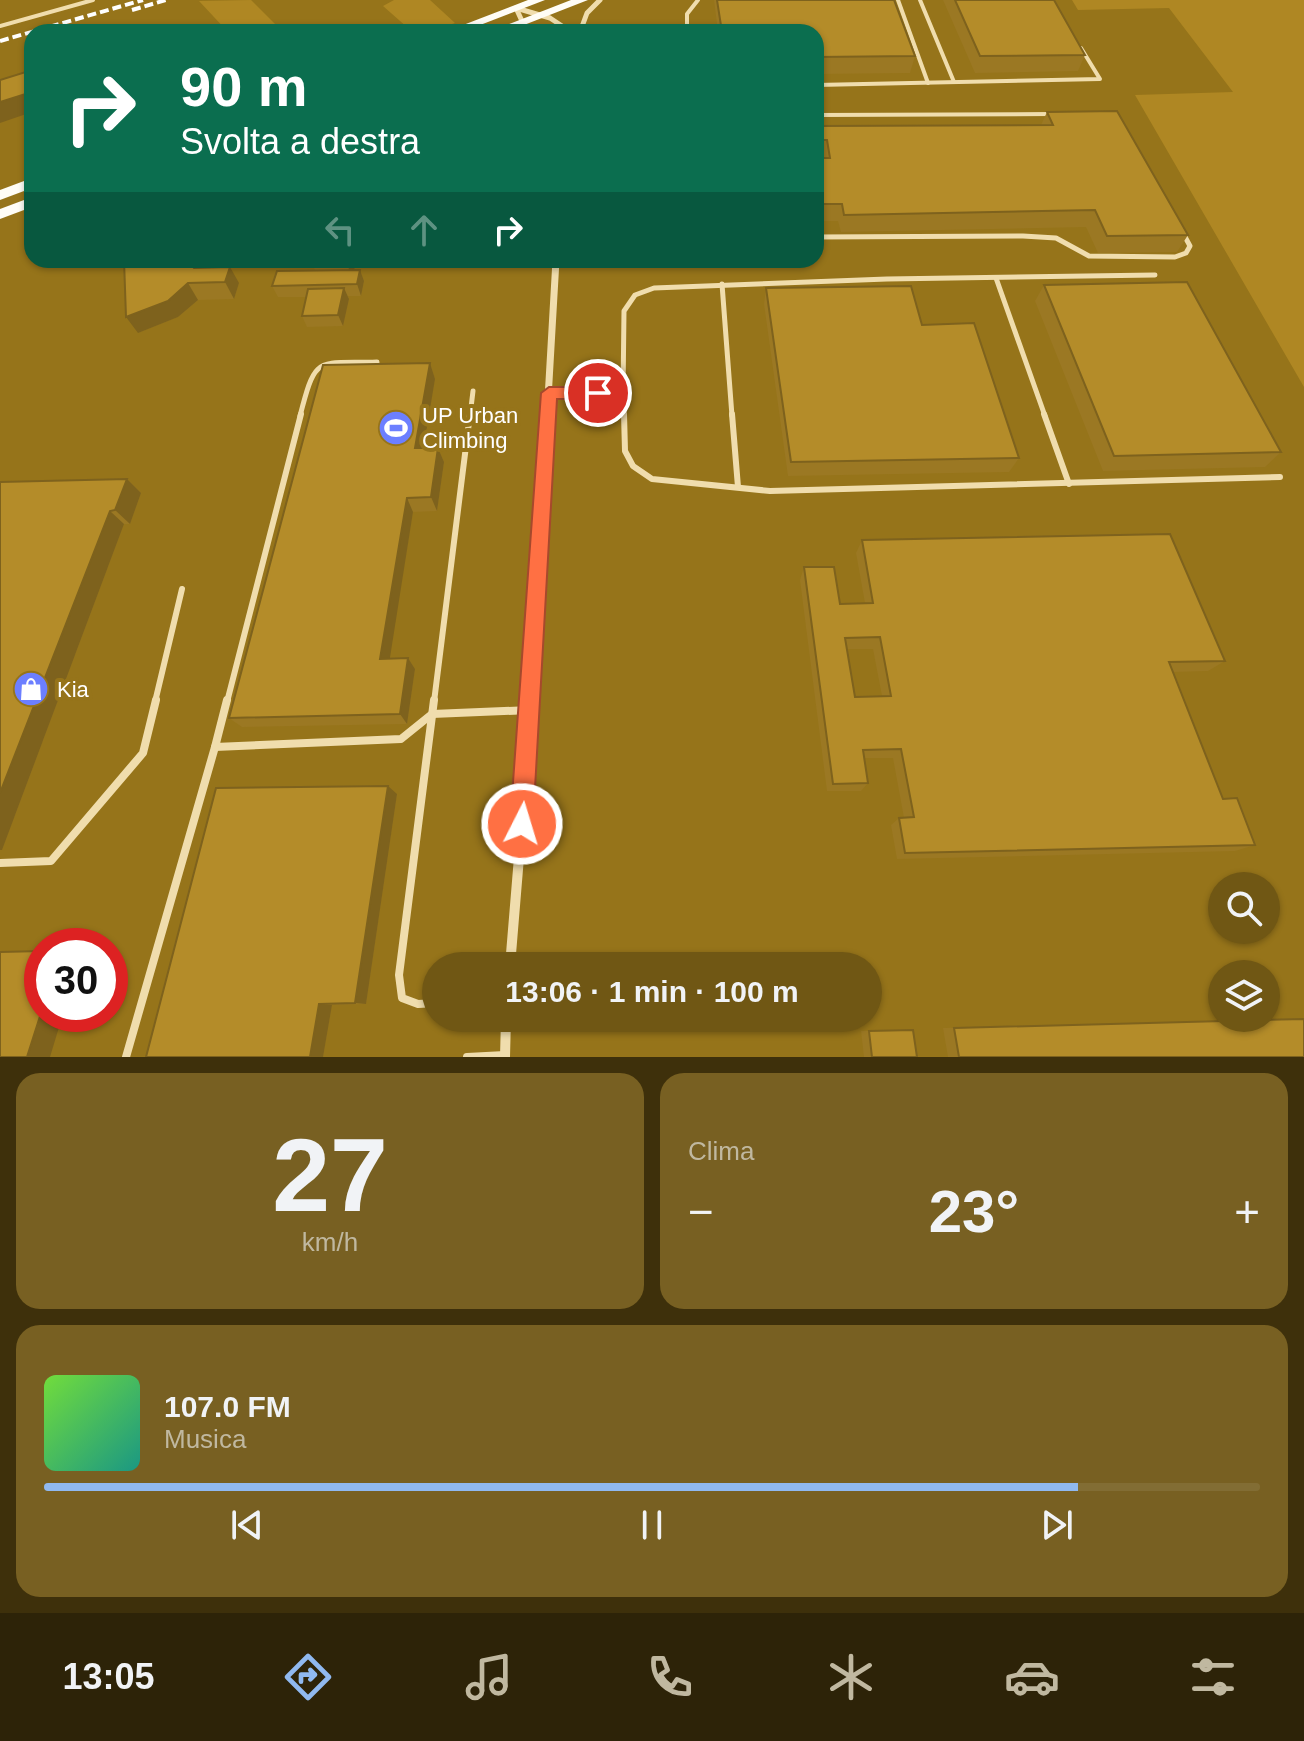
<!DOCTYPE html>
<html lang="it">
<meta charset="utf-8">
<style>
body{margin:0;font-family:Arial,sans-serif;background:#786022;color:#f1f3f6;height:100vh;display:flex;flex-direction:column;font-size:30px;white-space:nowrap}
*{box-sizing:border-box;margin:0}
p{font-size:26px;color:#c0b8a0}
.icon{flex:none;width:44px;height:44px;fill:none;stroke:currentColor;stroke-width:2;stroke-linecap:round;stroke-linejoin:round}
.map{position:relative;height:1057px;overflow:hidden}
.sheet{display:flex;flex-direction:column;gap:16px;padding:16px;background:#3e300b;flex:1}
.sheet>*{flex:none}
.top-card{position:absolute;left:24px;top:24px;width:800px;height:244px;border-radius:24px;box-shadow:0 2px 6px #0004;background:#0b6e4f;color:#fff;overflow:hidden}
.fabs{position:absolute;left:1208px;top:872px;display:grid;gap:16px}
.fabs a{display:grid;place-items:center;width:72px;height:72px;border-radius:50%;background:#705714;box-shadow:0 2px 6px #0004;font-size:40px}
.speed{position:absolute;left:24px;top:928px;display:flex;gap:16px;font-size:40px;font-weight:700;text-align:center}
.speed>*{display:grid;place-content:center;width:104px;height:104px;border-radius:50%;background:#705714;box-shadow:0 2px 6px #0004;line-height:1}
.speed .limit{border:12px solid #d22;background:#fff;color:#111}
.pin{position:absolute;display:grid;place-items:center;width:68px;height:68px;color:#fff;margin:-34px;border:4px solid #fff;border-radius:50%;box-shadow:0 2px 8px #0007}
.me{position:absolute;width:88px;margin:-44px;rotate:5deg;stroke-linejoin:round;filter:drop-shadow(0 0 6px #0008)}
.turn{display:flex;align-items:center;gap:28px;height:168px;padding:0 24px;font-size:36px}
.turn .icon{width:104px;height:104px;stroke-width:2.5}
.turn b{display:block;font-size:56px;line-height:68px}
.lanes{display:flex;align-items:center;height:76px;padding:0 24px;background:#0003;justify-content:center;gap:40px;direction:ltr}
.lanes .off{opacity:.35}
.big{font-size:60px;font-weight:800;line-height:1.1}
.sheet .widget{flex:1;display:flex;flex-direction:column;justify-content:center;gap:12px;min-width:0;padding:0 28px;border-radius:24px;background:#786022}
.sheet .dial{align-items:center;gap:0}
.dial b{font-size:104px;line-height:1}
.song{display:flex;align-items:center;gap:24px}
.cover{width:96px;height:96px;border-radius:12px;background:linear-gradient(135deg,hsl(100 70% 55%),hsl(170 70% 35%))}
.played{height:8px;border-radius:4px;background:linear-gradient(90deg,#90b9f0 85%,#826d34 85%)}
.keys{display:flex;justify-content:space-around;direction:ltr}
.heat{display:flex;justify-content:space-between;align-items:center;font-size:44px;direction:ltr}
.sheet .tiles{flex:1;display:grid;gap:16px;grid-template-columns:1fr 1fr}
.widget:last-child{grid-column:span 2}
.trip{position:absolute;left:422px;top:952px;width:460px;height:80px;border-radius:40px;background:#705714;box-shadow:0 2px 6px #0004;font-weight:800;line-height:80px;text-align:center}
.menu{display:flex;height:128px;justify-content:space-around;align-items:center;background:#2d2308;color:#c0b8a0}
.menu .icon{width:56px;height:56px}
.menu .active{color:#90b9f0}
.menu b{font-size:36px;color:#f1f3f6}
.map>svg:first-child{display:block}
</style>
<div class="map">
<svg width="1304" height="1057" viewBox="0 0 1304 1057">
<rect width="100%" height="100%" fill="#96741a"/>
<!-- green -->
<g fill="#af8723">
<path d="M251,0l32,32h-55l-29,-31z"/>
<path d="M394,0h36l25,23 -27,9h-28l8,-4 -25,-22z"/>
<path d="M1072,0h232v387l-169,-292 98,-3 -64,-84 -91,2z"/>
</g>
<g fill="none" stroke-linecap="round" stroke-linejoin="round">
<!-- service-far3 -->
<g stroke="#f0ddad" stroke-width="4">
<path d="M898,0l30,83"/>
<path d="M920,0l34,82"/>
<path d="M0,26l93,-26"/>
<path d="M687,32v-18l11,-14"/>
<path d="M816,85l284,-6 -19,-31"/>
<path d="M816,115l236,-1"/>
</g>
<!-- service-far2 -->
<g stroke="#f0ddad" stroke-width="5">
<path d="M816,237l207,-1 33,2 33,18 86,1 11,-4 4,-7 -6,-11"/>
<path d="M996,278l49,138"/>
<path d="M722,284l10,132"/>
<path d="M549,393h74l1,-82 11,-16 19,-7 233,-9 268,-4"/>
<path d="M623,393l1,23"/>
<path d="M300,416c16,-62 16,-52 77,-54"/>
<path d="M470,416l3,-25"/>
</g>
<!-- service-far1 -->
<g stroke="#f0ddad" stroke-width="6">
<path d="M624,414l1,37 8,15 19,13 118,12 510,-14"/>
<path d="M732,414l6,73"/>
<path d="M1044,414l25,70"/>
<path d="M155,702l27,-113"/>
<path d="M227,702l74,-288"/>
<path d="M434,702l36,-288"/>
</g>
<!-- service -->
<g stroke="#f0ddad" stroke-width="8">
<path d="M227,700l-12,47 186,-8 31,-25 99,-4"/>
<path d="M434,700l-35,275 3,23 16,6 18,-1"/>
<path d="M0,863l51,-2 92,-108 13,-53"/>
<path d="M126,1057l89,-310"/>
<path d="M467,1057l38,-2"/>
</g>
<!-- minor-far3 -->
<g stroke="#f0ddad" stroke-width="5">
<path d="M516,8l34,10 21,14"/>
<path d="M516,8l11,24"/>
<path d="M580,32l7,-19 13,-13"/>
</g>
<!-- minor-far2 -->
<path stroke="#f0ddad" stroke-width="7" d="M547,416l9,-156"/>
<!-- minor-far1 -->
<path stroke="#f0ddad" stroke-width="8" d="M531,702l16,-288"/>
<!-- minor -->
<g stroke="#f0ddad" stroke-width="10">
<path d="M510,966l22,-266"/>
<path d="M505,1057l1,-39"/>
</g>
<!-- primary -->
<g fill="#fffdf6" fill-rule="evenodd">
<path d="M528,0h17l-83,32h-17z"/>
<path d="M571,0h17l-82,32h-17z"/>
<path d="M32,178v10l-32,12v-10z"/>
<path d="M32,197v10l-32,12v-10z"/>
</g>
<!-- rail -->
<g stroke="#fff" stroke-width="4" stroke-dasharray="9 4" stroke-linecap="butt">
<path d="M132,10l34,-10"/>
<path d="M0,41l143,-41"/>
</g>
</g>
<!-- wall -->
<g fill="#9b7823" fill-rule="evenodd">
<path d="M714,0h180l21,56 -5,17 -94,1v-42h-98z"/>
<path d="M943,0h111l31,55 -7,16 -103,2z"/>
<path d="M1047,112l141,123 -11,17 -79,1 -12,-26 -245,5 -3,-11h-22v-63h8l-1,-1h-7v-31l225,-1z"/>
<path d="M315,260h41l-1,10h5l4,11 -3,15h-13l1,3 -6,27 -36,1 -5,-11 5,-19h-29l-6,-11 43,-15 -1,-4z"/>
<path d="M194,268l45,15 -5,16 -36,1 -20,17 -40,16z"/>
<path d="M1044,285l237,167 -16,15 -162,4 -68,-170z"/>
<path d="M766,288l156,37 97,133 -10,14 -221,4 -24,-172z"/>
<path d="M430,363l5,16 -12,69h15l6,14 -7,49 -24,1 -24,146h19l7,11 -8,55 -165,3 -13,-9z"/>
<path d="M127,479l14,14 -11,31h-6l-122,326h-2v-368z"/>
<path d="M862,540l363,121 -17,10 -35,1 50,127 32,46 -20,6 -338,8 -6,-34 8,-7h5l-11,-60h-29l4,25 -7,8h-34l-27,-211 4,-13 36,37 25,-1 -9,-50zM847,649h26l9,47 -27,1z"/>
<path d="M397,794l-31,210 -34,1 -9,52h-177z"/>
<path d="M1304,1019v38h-356l-5,-29z"/>
<path d="M913,1030l4,27h-53l-3,-26z"/>
</g>
<!-- shaded-wall -->
<g fill="#7e621d">
<path d="M32,92v20l-32,11v-21z"/>
<path d="M350,260h6l-3,18 -5,-11z"/>
<path d="M230,267l9,16 -5,16 -9,-17z"/>
<path d="M360,270l4,11 -3,15 -4,-12z"/>
<path d="M188,283l10,17 -20,17 -40,16 -12,-16z"/>
<path d="M344,288l5,11 -6,27 -5,-11z"/>
<path d="M430,363l5,16 -14,84 -6,-15z"/>
<path d="M438,448l6,14 -7,49 -6,-14z"/>
<path d="M127,479l14,14 -11,31 -15,-14z"/>
<path d="M407,498l6,14 -25,158 -8,-11z"/>
<path d="M110,511l14,13 -122,326h-2v-57z"/>
<path d="M408,658l7,11 -8,55 -7,-10z"/>
<path d="M388,786l9,8 -31,210 -11,-1z"/>
<path d="M319,1004l13,1 -9,52h-13z"/>
<path d="M42,1010v4h21l-13,43h-23z"/>
</g>
<!-- building -->
<g fill="#b48c29" stroke="#7e621d" stroke-width="2" fill-rule="evenodd">
<path d="M717,0h177l21,56 -99,1v-25h-94z"/>
<path d="M955,0h99l31,55 -105,1z"/>
<path d="M171,26l6,6h-25z"/>
<path d="M32,70v22l-32,10v-22z"/>
<path d="M1117,111l71,124 -81,1 -12,-26 -251,5 -2,-11h-26v-46h14l-3,-18h-11v-14l237,-1 -6,-13z"/>
<path d="M124,260h63l7,8 36,-1 -5,15 -37,1 -20,18 -42,16z"/>
<path d="M315,260h35l-2,7h-34z"/>
<path d="M360,270l-3,14 -85,2 5,-15z"/>
<path d="M1187,282l94,170 -167,4 -70,-171z"/>
<path d="M911,286l11,39 52,-2 45,135 -228,4 -25,-174z"/>
<path d="M344,288l-6,27 -36,1 6,-27z"/>
<path d="M430,363l-15,85h23l-7,49 -24,1 -27,161 28,-1 -8,56 -171,4 94,-353z"/>
<path d="M127,479l-12,31 -5,1 -110,282v-311z"/>
<path d="M1170,534l55,127 -56,1 54,137 14,-1 18,47 -350,8 -6,-35 15,-1 -13,-68 -38,1 5,33 -35,1 -29,-217h30l6,37 33,-1 -11,-63zM880,637l11,59 -36,1 -10,-59z"/>
<path d="M388,786l-33,217 -36,1 -9,53h-164l70,-269z"/>
<path d="M42,951v59l-15,47h-27v-105z"/>
<path d="M1304,1019v38h-345l-5,-29z"/>
<path d="M913,1030l4,27h-45l-3,-26z"/>
</g>
<!-- route -->
<path fill="#ff7043" stroke="#a6492c" stroke-width="2" d="M549,387h49l8,6 -8,6h-41l-24,425 -3,8 -8,3 -8,-3 -4,-8 31,-431z"/>
<!-- icons -->
<defs>
<symbol id="stadium-disc" viewBox="-11 -11 22 22"><circle r="9.5" fill="#6c7fff" stroke="#96741a"/><path d="M0-5a6.5 5 0 1 0 0 10a6.5 5 0 1 0 0-10ZM-3.5-1.8h7v3.6h-7Z" fill="#fff"/></symbol>
<symbol id="shop-disc" viewBox="-11 -11 22 22"><circle r="9.5" fill="#6c7fff" stroke="#96741a"/><path d="M-5-2.5h2.3a2.7 3.5 0 0 1 5.4 0H5L5.5 6h-11ZM-1.5-2.5h3a1.5 2.3 0 0 0-3 0Z" fill="#fff"/></symbol>
</defs>
<g fill-rule="evenodd">
<use href="#stadium-disc" x="376" y="408" width="40" height="40"/>
<use href="#shop-disc" x="11" y="669" width="40" height="40"/>
</g>
<g text-anchor="middle" stroke-width="8" stroke-linejoin="round" paint-order="stroke">
<!-- poi labels -->
<g font-size="22" fill="#fff" stroke="#96741a" text-anchor="start">
<text x="422" y="423">UP Urban<tspan x="422" dy="25">Climbing</tspan></text>
<text x="57" y="697">Kia</text>
</g>
</g>
</svg>
<div class="fabs">
<a><svg class="icon" aria-label="search" viewBox="0 0 24 24"><circle cx="10" cy="10" r="6"/><path d="M15 15l6 6"/></svg></a>
<a><svg class="icon" aria-label="layers" viewBox="0 0 24 24"><path d="M12 4l9 5-9 5-9-5zM3 14l9 5 9-5"/></svg></a>
</div>
<div class="speed"><div class="limit">30</div></div>
<div class="pin" style="left:598px;top:393px;background:#d93025"><svg class="icon" aria-label="arrive" viewBox="0 0 24 24"><path d="M6 21V4h12l-3 4 3 4H6"/></svg></div>
<svg class="me" style="left:522px;top:824px" viewBox="-20 -20 40 40"><circle r="17" fill="#ff7043" stroke="#fff" stroke-width="3"/><path d="M0-11L8 9 0 5-8 9z" fill="#fff"/></svg>
<div class="trip">13:06 · 1 min · 100 m</div>
<div class="top-card">
<div class="turn"><svg class="icon" aria-label="right" viewBox="0 0 24 24"><path d="M7 20v-9h11M14 6l5 5-5 5"/></svg><div><b>90 m</b>Svolta a destra</div></div>
<div class="lanes"><svg class="icon off" aria-label="left" viewBox="0 0 24 24"><path d="M17 20v-9H6M10 6l-5 5 5 5"/></svg><svg class="icon off" aria-label="ahead" viewBox="0 0 24 24"><path d="M12 20V5M6 11l6-6 6 6"/></svg><svg class="icon" aria-label="right" viewBox="0 0 24 24"><path d="M7 20v-9h11M14 6l5 5-5 5"/></svg></div>
</div>
</div>
<section class="sheet">
<div class="tiles">
<div class="widget dial"><b>27</b><p>km/h</p></div>
<div class="widget"><p>Clima</p>
<div class="heat"><a>−</a><b class="big">23°</b><a>+</a></div>
</div>
<div class="widget">
<div class="song"><i class="cover"></i><div><b>107.0 FM</b><p>Musica</p></div></div>
<div class="played"></div>
<div class="keys"><svg class="icon" aria-label="previous" viewBox="0 0 24 24"><path d="M18 5L8 12l10 7zM5 5v14"/></svg><svg class="icon" aria-label="pause" viewBox="0 0 24 24"><path d="M8 5v14M16 5v14"/></svg><svg class="icon" aria-label="next" viewBox="0 0 24 24"><path d="M6 5l10 7-10 7zM19 5v14"/></svg></div>
</div>
</div>
</section>
<nav class="menu">
<b>13:05</b>
<svg class="icon active" aria-label="directions" viewBox="0 0 24 24"><path d="M12 3l9 9-9 9-9-9zM9 14v-3h6M13 9l2 2-2 2"/></svg>
<svg class="icon" aria-label="music" viewBox="0 0 24 24"><path d="M9 18V5l10-2v13"/><circle cx="6" cy="18" r="3"/><circle cx="16" cy="16" r="3"/></svg>
<svg class="icon" aria-label="phone" viewBox="0 0 24 24"><path d="M5 4h4l2 5-3 2q2 4 5 5l2-3 5 2v4C11 20 4 13 5 4z"/></svg>
<svg class="icon" aria-label="climate" viewBox="0 0 24 24"><path d="M12 3v18M4 7l16 10M4 17L20 7"/></svg>
<svg class="icon" aria-label="car" viewBox="0 0 24 24"><path d="M5 17H2v-5l4-1 3-4h7l3 4 3 1v5h-3M9 17h6M6 11h13"/><circle cx="7" cy="17" r="2"/><circle cx="17" cy="17" r="2"/></svg>
<svg class="icon" aria-label="filters" viewBox="0 0 24 24"><path d="M4 7h16M4 17h16"/><circle cx="9" cy="7" r="2"/><circle cx="15" cy="17" r="2"/></svg>
</nav>
